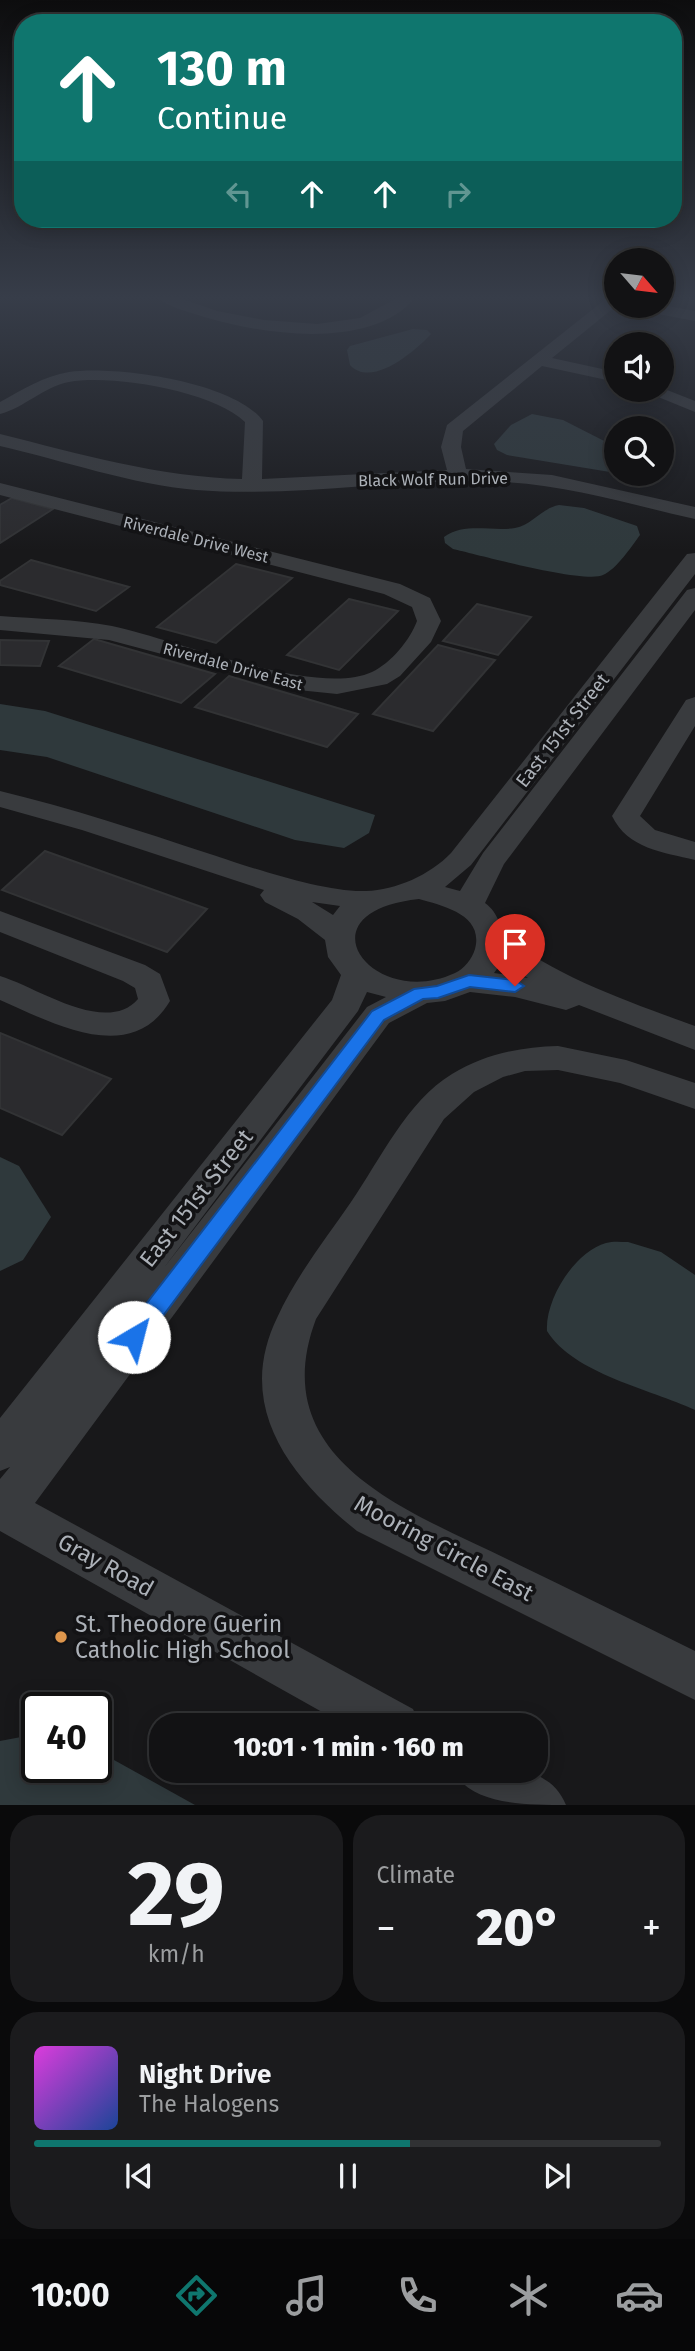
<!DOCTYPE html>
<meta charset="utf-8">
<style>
body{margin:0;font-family:"Fira Sans",sans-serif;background:#1b1b1d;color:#f1f3f6;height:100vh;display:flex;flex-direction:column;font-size:26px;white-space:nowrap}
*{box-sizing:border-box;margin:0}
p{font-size:23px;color:#9c9ea0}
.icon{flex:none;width:38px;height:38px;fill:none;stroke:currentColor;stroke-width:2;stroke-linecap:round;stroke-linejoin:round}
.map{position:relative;height:1805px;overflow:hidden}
.side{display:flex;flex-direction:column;gap:10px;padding:10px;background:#0a0a0b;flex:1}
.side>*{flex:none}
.guide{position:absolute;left:14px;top:14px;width:668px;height:214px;border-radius:28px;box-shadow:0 4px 18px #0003,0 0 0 2px #313234;background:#0f766e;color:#fff;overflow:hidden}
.needle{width:46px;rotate:118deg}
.tools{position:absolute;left:604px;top:248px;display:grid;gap:14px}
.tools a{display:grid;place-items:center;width:70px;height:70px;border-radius:50%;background:#121214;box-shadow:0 4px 18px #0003,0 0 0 2px #313234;font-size:35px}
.speed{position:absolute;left:21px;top:1692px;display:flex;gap:14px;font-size:35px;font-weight:700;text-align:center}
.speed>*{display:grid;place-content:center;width:91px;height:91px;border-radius:50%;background:#121214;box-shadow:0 4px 18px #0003,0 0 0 2px #313234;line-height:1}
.speed .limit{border:4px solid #111;border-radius:10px;background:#fff;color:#111}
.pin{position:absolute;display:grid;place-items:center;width:60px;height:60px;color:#fff;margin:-72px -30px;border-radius:50% 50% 50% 0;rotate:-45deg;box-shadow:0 0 7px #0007}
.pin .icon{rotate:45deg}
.me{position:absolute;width:77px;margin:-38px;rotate:37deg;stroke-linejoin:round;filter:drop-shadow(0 0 5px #0008)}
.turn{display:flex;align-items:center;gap:24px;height:147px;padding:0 28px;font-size:32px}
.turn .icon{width:91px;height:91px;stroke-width:2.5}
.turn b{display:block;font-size:49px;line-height:60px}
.lanes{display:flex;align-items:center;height:66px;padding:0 28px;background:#0003;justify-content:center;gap:35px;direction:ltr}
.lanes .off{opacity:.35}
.big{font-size:52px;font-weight:800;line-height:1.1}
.side .widget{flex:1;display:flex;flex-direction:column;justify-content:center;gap:10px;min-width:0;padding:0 24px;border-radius:28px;background:#1b1b1d}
.side .dial{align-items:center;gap:0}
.dial b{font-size:91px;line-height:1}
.song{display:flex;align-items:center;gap:21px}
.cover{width:84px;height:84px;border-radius:10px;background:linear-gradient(135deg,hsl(300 70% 55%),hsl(220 70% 35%))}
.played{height:7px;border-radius:4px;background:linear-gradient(90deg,#0f766e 60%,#313234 60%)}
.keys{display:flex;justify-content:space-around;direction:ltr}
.heat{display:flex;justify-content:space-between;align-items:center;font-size:38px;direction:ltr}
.side .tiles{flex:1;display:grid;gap:10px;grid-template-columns:1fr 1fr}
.widget:last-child{grid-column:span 2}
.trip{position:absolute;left:149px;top:1713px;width:399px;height:70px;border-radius:28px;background:#121214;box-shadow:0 4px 18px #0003,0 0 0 2px #313234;font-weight:800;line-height:70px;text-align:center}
.tabs{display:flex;height:112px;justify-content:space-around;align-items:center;background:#070708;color:#9c9ea0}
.tabs .icon{width:49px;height:49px}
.tabs .selected{color:#0f766e}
.tabs b{font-size:32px;color:#f1f3f6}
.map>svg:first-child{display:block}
</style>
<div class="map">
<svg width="695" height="1805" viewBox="0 0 695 1805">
<rect width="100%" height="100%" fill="#18181a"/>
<!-- water -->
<g fill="#2f393c">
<path d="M413,329l14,1 4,4c-15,16 -59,55 -81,31l-3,-15 3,-4z"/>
<path d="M532,414l31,6 53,27v26l-109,-18 -10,-5 -3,-6 17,-19z"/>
<path d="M559,505l25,3 53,18 3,9c-9,12 -23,34 -37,40 -18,9 -124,-20 -150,-26l-8,-6 -1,-6c21,-15 48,-5 71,-9 17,-3 27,-20 44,-23z"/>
<path d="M0,704l45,7 330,104 -6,18 -25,15 -49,-8 -248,-83 -47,-7z"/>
<path d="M0,1157l19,9 32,51 -28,43 -23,11z"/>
<path d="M628,1242l33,10 34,23v135c-45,-21 -121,-36 -148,-79 -2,-31 27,-79 59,-88 7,-2 15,-1 22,-1z"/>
<path d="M37,1734v34h59v-18l99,55h-195v-64z"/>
</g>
<!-- building -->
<g fill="#2b2b2e" stroke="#323335" stroke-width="2">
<path d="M12,498l41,11 -53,34v-38z"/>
<path d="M31,560l98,27 -33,24 -96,-26v-4z"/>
<path d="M236,564l56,14 -76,65 -59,-16z"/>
<path d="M349,599l49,12 -59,59 -52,-15z"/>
<path d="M477,604l54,13 -33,38 -55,-14z"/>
<path d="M94,639l121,35 -34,29 -122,-37z"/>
<path d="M0,640l49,1 -9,25 -40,-1z"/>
<path d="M438,645l57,15 -62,71 -60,-17z"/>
<path d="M229,676l129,38 -31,33 -132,-40z"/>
<path d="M45,851l162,58 -40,43 -165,-62z"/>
<path d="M0,1033l111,46 -49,56 -62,-27z"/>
</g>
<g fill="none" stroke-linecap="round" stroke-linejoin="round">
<!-- minor -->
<g fill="#393b3e" fill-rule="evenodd">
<path d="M159,298h21l37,13 47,9 53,4 43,-6 37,-20h18c-46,54 -158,36 -217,17 -12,-4 -30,-8 -39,-17z"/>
<path d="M607,298h9v8l-64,52 64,14v10l-74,-16 -79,65 -2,16 5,22 86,6 143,32v12c-63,-14 -127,-34 -192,-37 -102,-5 -205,16 -307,8 -62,-5 -135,-30 -196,-44v-12c80,20 159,43 242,45l3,-57c-32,-31 -133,-48 -176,-40 -26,5 -45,26 -69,32v-12c22,-12 44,-26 69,-30 46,-7 166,10 194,49l-1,58 185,-9 -6,-23 6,-22z"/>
<path d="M662,305l33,6v10l-53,-10 -8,-5z"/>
<path d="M662,388l33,13v11l-54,-22z"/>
<path d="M0,483l400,101 30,14 11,23 -10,21 -31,34 -13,8 -50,10 -39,-4 -189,-50 -109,-10v-14c37,3 76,3 112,10 63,13 204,72 260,46 19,-9 38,-32 45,-51l-5,-14 -28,-13 -384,-99z"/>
<path d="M695,553v21l-224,291 -26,22 15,4 23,-38 204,-263 8,-2v22l-191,254 -19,39c15,11 13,24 24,34 40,38 134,70 186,89v24l-116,-45 -13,5 -51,-13 -45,-5 -25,9 -18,2 -38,20 -354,480 378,206 7,17h-73l-347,-195v-52l10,-12 -10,4v-53l332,-418 9,-25 -13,-18 -3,-17 -27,-21 -33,-17 -5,-7 4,-5 -182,-60 -82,-23v-16c71,17 140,40 210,63 39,13 116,39 156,37 30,-1 64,-16 85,-38l236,-299zM419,899c25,7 65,16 56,50 -3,10 -11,20 -20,24 -82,38 -158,-61 -36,-74zM312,902l28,4 -7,9zM502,962l26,16 -34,-5zM367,992l19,5 -19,10 -204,262 195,-258z"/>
<path d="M695,697v29l-55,90 15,14 40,12v18c-32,-8 -67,-11 -83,-44l74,-116z"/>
<path d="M0,911l145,54 15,9 10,27c-39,66 -117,22 -170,-1v-24c37,11 106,60 138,23l-3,-11 -12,-7 -123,-49z"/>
<path d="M558,1046l68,14 69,23v26l-75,-26 -62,-13 -33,1 -22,6 -29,15 -30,27 -128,200c-53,141 93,192 193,241 62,30 124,60 186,91v49l-338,-169c-46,-37 -95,-88 -95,-152 0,-21 6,-43 15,-61 19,-42 48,-78 74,-116 29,-42 56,-101 101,-128 33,-20 68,-27 106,-28z"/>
<path d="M453,1771c41,0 94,-12 113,34 -42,0 -94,0 -113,-34z"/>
</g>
</g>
<!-- sky -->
<linearGradient id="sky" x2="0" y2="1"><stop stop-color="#0d0d0e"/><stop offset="0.54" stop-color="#373d49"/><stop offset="1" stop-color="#373d49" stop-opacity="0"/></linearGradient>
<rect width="695" height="551" fill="url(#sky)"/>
<!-- route -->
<path fill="#1a73e8" stroke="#114b97" stroke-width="2" d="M469,975l46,5 9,6 -9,6 -45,-5 -32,11 -15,1 -39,21 -242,324 -8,2 -8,-2 -3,-7 3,-7 246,-319 42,-22 23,-3z"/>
<!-- markers -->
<circle fill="#de964c" stroke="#131315" stroke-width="2.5" cx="61" cy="1637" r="7"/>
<g text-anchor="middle" stroke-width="7" stroke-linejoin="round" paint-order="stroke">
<!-- far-street labels -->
<g font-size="16" fill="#acb1b8" stroke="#131315">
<text transform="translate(433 479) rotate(-1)" y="6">Black Wolf Run Drive</text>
<text transform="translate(196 539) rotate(14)" y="6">Riverdale Drive West</text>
<text transform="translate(233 666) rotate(15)" y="6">Riverdale Drive East</text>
</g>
<!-- street labels -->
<g font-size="19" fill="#acb1b8" stroke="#131315">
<text transform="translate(562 730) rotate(-52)" y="7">East 151st Street</text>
</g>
<!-- near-street labels -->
<g font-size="23" fill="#acb1b8" stroke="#131315">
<text transform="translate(196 1198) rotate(-52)" y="8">East 151st Street</text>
<text transform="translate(444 1548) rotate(28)" y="8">Mooring Circle East</text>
<text transform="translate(106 1565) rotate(29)" y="8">Gray Road</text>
</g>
<!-- near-poi labels -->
<g font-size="23" fill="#acb1b8" stroke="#131315" text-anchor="start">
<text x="75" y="1632">St. Theodore Guerin<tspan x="75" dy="26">Catholic High School</tspan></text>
</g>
</g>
</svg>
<div class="tools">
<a><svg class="needle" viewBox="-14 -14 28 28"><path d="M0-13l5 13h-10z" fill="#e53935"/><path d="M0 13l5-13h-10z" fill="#9c9ea0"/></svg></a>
<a><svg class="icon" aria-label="sound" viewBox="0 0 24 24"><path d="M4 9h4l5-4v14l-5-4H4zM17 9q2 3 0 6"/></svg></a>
<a><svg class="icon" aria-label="search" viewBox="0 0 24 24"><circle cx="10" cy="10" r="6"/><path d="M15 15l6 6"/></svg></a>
</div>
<div class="speed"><div class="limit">40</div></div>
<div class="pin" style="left:515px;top:986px;background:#d93025"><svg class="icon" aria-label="arrive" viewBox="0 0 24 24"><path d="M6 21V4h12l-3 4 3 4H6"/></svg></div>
<svg class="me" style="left:134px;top:1337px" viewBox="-20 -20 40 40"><circle r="19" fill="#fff"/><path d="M0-13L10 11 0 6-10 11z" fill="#1a73e8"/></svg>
<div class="trip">10:01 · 1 min · 160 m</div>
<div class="guide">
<div class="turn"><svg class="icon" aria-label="ahead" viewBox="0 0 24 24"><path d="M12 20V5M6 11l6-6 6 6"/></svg><div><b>130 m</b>Continue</div></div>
<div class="lanes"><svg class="icon off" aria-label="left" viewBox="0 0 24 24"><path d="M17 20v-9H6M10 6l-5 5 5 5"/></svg><svg class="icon" aria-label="ahead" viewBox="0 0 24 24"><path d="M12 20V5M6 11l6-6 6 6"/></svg><svg class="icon" aria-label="ahead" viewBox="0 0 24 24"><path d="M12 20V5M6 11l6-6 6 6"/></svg><svg class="icon off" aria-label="right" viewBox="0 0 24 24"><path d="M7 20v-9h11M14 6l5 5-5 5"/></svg></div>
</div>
</div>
<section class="side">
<div class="tiles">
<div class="widget dial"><b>29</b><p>km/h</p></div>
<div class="widget"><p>Climate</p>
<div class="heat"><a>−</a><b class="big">20°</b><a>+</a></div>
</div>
<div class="widget">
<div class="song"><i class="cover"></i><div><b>Night Drive</b><p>The Halogens</p></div></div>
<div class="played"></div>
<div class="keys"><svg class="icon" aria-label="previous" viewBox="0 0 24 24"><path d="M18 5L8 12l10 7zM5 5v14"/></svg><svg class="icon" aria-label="pause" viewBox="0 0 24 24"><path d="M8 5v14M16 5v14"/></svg><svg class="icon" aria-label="next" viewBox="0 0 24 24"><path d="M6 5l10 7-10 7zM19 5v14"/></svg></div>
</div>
</div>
</section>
<nav class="tabs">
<b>10:00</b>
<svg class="icon selected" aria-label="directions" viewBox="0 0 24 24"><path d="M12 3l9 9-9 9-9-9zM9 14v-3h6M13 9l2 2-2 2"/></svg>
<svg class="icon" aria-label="music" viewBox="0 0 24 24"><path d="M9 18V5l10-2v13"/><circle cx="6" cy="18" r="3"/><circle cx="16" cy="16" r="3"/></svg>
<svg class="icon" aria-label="phone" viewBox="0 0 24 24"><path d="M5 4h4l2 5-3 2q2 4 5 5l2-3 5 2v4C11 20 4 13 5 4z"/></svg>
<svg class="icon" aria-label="climate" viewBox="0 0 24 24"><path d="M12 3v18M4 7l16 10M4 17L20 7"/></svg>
<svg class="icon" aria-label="car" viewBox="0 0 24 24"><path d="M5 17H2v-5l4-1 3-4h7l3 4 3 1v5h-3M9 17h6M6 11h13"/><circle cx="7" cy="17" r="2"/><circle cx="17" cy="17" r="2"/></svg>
</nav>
